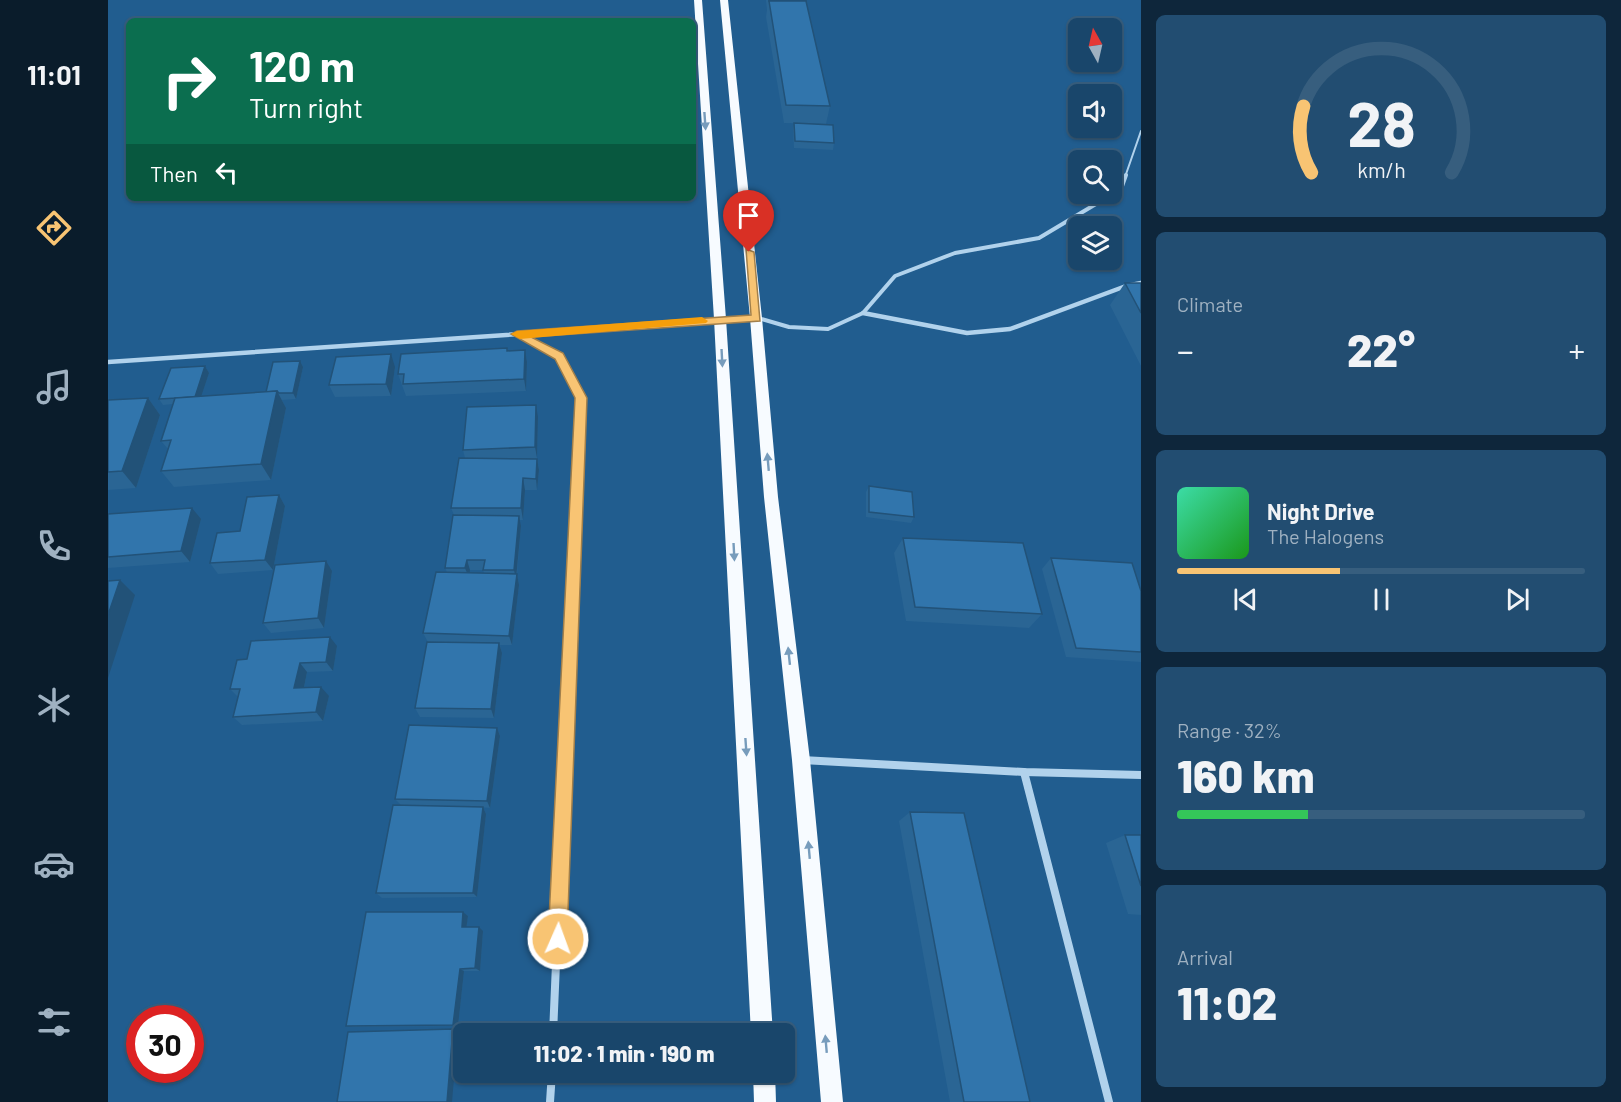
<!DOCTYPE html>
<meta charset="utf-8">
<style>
body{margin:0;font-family:Barlow,sans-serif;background:#224d71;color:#f1f3f6;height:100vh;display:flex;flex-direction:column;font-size:22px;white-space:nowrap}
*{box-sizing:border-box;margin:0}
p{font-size:20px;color:#9fb1c1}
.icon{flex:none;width:33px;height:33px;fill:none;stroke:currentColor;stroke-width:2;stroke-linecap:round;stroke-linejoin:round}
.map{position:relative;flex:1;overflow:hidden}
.sheet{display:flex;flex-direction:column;gap:15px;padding:15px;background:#0e263b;width:480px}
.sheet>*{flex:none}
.guide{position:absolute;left:18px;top:18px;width:570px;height:183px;border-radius:9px;box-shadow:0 2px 4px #0004,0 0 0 2px #375e7e;background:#0b6e4f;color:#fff;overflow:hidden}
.needle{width:39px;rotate:352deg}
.fabs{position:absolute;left:960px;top:18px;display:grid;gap:12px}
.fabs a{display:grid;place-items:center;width:54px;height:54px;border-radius:9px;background:#19466b;box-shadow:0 2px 4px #0004,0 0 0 2px #375e7e;font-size:30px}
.speed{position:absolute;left:18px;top:1005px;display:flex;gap:12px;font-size:30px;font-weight:700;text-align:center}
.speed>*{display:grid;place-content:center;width:78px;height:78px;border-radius:50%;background:#19466b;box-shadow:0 2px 4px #0004,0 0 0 2px #375e7e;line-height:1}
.speed .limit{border:9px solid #d22;background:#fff;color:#111}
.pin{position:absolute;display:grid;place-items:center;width:51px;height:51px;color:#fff;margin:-62px -26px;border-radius:50% 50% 50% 0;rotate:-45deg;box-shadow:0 0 6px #0007}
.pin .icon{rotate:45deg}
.me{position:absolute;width:66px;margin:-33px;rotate:2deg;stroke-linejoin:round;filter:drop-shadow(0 0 4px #0008)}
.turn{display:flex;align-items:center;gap:21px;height:126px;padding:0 24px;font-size:27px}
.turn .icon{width:78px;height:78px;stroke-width:2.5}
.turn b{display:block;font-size:42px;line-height:51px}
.then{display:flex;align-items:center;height:57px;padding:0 24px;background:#0003;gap:12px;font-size:22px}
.big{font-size:45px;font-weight:800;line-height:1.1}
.sheet .card{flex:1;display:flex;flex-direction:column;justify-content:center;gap:9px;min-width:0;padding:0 21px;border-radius:9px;background:#224d71}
.sheet .dial{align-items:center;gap:0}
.dial svg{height:156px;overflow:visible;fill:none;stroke:#375e7e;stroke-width:7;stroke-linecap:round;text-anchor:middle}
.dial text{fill:#f1f3f6;stroke:none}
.song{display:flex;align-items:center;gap:18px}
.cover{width:72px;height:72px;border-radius:9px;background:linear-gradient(135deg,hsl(160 70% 55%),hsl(120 70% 35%))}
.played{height:6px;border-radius:3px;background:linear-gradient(90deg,#f8c473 40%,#375e7e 40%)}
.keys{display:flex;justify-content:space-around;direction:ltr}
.heat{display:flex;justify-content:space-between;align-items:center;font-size:33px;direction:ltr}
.charge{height:9px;border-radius:4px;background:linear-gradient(90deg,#34c759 32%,#375e7e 0)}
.trip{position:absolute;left:345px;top:1023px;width:342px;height:60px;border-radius:9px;background:#19466b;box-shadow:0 2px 4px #0004,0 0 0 2px #375e7e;font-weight:800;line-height:60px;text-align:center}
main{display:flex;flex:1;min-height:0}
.menu{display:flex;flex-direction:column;width:108px;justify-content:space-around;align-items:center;background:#0a1c2b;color:#9fb1c1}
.menu .icon{width:42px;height:42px}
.menu .on{color:#f8c473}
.menu b{font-size:27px;color:#f1f3f6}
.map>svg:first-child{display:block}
</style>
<main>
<nav class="menu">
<b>11:01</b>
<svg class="icon on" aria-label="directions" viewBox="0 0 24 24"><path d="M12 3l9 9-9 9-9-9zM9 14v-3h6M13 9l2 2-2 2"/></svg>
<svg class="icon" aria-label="music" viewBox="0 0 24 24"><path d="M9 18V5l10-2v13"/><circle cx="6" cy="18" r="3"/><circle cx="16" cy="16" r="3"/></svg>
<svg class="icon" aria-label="phone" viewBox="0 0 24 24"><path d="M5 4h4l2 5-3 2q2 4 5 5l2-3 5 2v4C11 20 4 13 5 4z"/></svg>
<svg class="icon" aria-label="climate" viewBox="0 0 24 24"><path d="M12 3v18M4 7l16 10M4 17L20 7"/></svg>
<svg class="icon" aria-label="car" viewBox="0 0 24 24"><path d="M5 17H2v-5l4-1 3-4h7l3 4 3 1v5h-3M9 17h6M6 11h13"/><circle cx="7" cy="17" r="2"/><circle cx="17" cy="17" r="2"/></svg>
<svg class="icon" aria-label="filters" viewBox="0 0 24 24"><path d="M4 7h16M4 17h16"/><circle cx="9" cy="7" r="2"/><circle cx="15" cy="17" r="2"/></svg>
</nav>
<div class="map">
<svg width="1033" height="1102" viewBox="0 0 1033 1102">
<rect width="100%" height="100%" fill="#215d8f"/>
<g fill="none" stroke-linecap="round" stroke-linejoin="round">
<!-- lane-far1 -->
<path stroke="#b1d2ec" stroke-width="2" d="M1017,177l16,-46"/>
<!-- lane -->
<path stroke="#b1d2ec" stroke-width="4" d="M650,318l31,9 39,2 35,-16 32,-37 60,-23 84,-15 82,-49 5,-14"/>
<!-- street-far2 -->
<g stroke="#b1d2ec" stroke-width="4.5">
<path d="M755,313l104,20 43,-4 116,-43 15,-3"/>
<path d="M409,334l42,22 22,42v9"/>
<path d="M0,362l648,-44"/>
</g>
<!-- street-far1 -->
<path stroke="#b1d2ec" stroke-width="6" d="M459,708l14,-302"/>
<!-- street -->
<g stroke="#b1d2ec" stroke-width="8">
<path d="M694,760l222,12 117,3"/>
<path d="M916,772l85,330"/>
<path d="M445,1034l14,-327"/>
<path d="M442,1102l2,-30"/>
</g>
<!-- primary -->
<g fill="#f7fbff" fill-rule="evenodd">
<path d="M586,0h8l24,319 47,715h-22l-37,-715z"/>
<path d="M612,0h8l34,318 16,179 32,263 33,342h-22l-29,-342 -28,-263 -14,-179z"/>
<path d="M645,1072h22l1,30h-22z"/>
</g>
</g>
<!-- wall -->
<g fill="#2a6594" fill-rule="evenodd">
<path d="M658,0h39l25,106 -4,18 -42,-1 -18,-106 1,-7z"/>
<path d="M686,123l40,20 -1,7 -39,-2 -1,-19z"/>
<path d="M1017,283h16v83l-31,-61z"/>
<path d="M399,348l1,3 17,-1 2,12 -1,29 -120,5 -8,-22z"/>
<path d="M192,361l3,6 -7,32 -14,1 4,8 -15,72 -97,7 -13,-16 7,-22 -7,-8 12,-37 -10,1 -4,-6 46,-33 4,7 -8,23 65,-4z"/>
<path d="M287,367l-4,29 -56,1 -6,-12z"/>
<path d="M40,398l12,17 -24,73 -28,2v-90z"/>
<path d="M430,417l-1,41 2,12 -2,20h-12l-2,30h-4l2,6 -4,48 2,11 -7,60h-12l2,8 -8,65 -74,-1 -5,-9 13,-66 -5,-9 24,-61 -2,-4 9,-53 -3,-7 14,-50 -2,-8zM362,570h13l1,3h-15z"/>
<path d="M761,486l45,31 -3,6 -45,-6v-25z"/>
<path d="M171,495l6,11 -12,64 -55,4 -8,-11 30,-32z"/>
<path d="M0,514l93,5 -11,43 -82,6z"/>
<path d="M795,538l139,76 -13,14 -123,-7 -12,-68z"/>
<path d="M943,558l90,33v71l-75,-5 -24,-88z"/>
<path d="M224,571l-8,57 -53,5 -8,-10z"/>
<path d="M229,646l-4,25 -26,1 -3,16 25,8 -6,25 -81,4 -9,-8 5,-20 -8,-8 17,-30z"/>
<path d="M389,728l3,8 -10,72 -11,-1h4l3,7 -9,83 -95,1 -6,-5 25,-88 -6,-6z"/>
<path d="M802,812l120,290h-80l-51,-281z"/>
<path d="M1017,835h16v80l-13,-1 -22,-71z"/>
<path d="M355,912l5,4 -2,11 17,4 -3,40h-16l-6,55 -104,1 -8,-1z"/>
</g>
<!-- shaded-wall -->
<g fill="#225278">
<path d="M417,350l2,12 -1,29 -2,-12z"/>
<path d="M283,354l4,13 -4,29 -5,-12z"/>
<path d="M192,361l3,6 -7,32 -3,-6z"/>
<path d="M97,366l4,7 -10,30 -4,-6z"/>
<path d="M169,391l9,17 -15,72 -10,-16z"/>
<path d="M40,398l12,17 -24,73 -14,-17z"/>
<path d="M428,405l2,12 -1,41 -2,-11z"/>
<path d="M429,459l2,11 -2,20 -1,-11z"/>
<path d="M415,478l2,12 -2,30 -2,-12z"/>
<path d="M171,495l6,11 -12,64 -8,-10z"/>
<path d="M84,508l9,11 -11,43 -9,-11z"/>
<path d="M411,516l2,10 -5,53 1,-5 2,11 -7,60 -3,-9 7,-56 -2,-10z"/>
<path d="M359,560l3,10 -1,8 -4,-10z"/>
<path d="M218,561l6,10 -8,57 -6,-10z"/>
<path d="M12,580l15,15 -27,83v-63z"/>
<path d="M222,637l7,9 -4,25 -7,-9z"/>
<path d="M391,643l3,10 -8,65 -3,-9z"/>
<path d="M192,663l7,9 -5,25 -8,-9z"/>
<path d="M213,687l8,9 -6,25 -7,-9z"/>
<path d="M389,728l3,8 -10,72 -3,-7z"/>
<path d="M375,807l3,7 -9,83 -4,-4z"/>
<path d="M355,912l5,4 -2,14 -4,-3z"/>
<path d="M371,927l4,4 -3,40 -5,-3z"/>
<path d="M352,969l4,2 -6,55 -5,-1z"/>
<path d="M345,1029l5,1 -6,72h-5z"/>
</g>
<!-- building -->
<g fill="#3175ac" stroke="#225278" stroke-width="1.5">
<path d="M661,0h36l1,4v-3h-37z"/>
<path d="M661,1h37l24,105 -44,-1z"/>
<path d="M686,123l39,2 1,18 -39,-2z"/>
<path d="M1017,283h16v30z"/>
<path d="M399,348v3l18,-1 -1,29 -121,5 1,-10h-6l3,-20z"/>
<path d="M283,354l-5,30 -57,1 7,-28z"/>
<path d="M192,361l-7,32h-14l-2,-2 -11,1 7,-30z"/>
<path d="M97,366l-10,31 -36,2 12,-31z"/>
<path d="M169,391l-16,73 -100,7 10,-31 -10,1 14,-43z"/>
<path d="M40,398l-26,73 -14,1v-72z"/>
<path d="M428,405l-1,42 -72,3 4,-43z"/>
<path d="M351,458l78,1 -1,20 -13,-1 -2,30h-70z"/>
<path d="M761,486l43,6 2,25 -45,-5z"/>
<path d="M171,495l-14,65 -55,3 7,-30 23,-2 7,-34z"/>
<path d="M84,508l-11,43 -73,6v-43z"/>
<path d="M345,515l66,1 -5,54h-31l2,-10h-18l-2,8h-20z"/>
<path d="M795,538l120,5 19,71 -127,-7z"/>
<path d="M943,558l81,5 9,28v61l-65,-4z"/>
<path d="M218,561l-8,57 -55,5 12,-58z"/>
<path d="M328,572l81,2 -8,62 -86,-3z"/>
<path d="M12,580l-12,35v-34z"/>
<path d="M222,637l-4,25 -26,1 -6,25 27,-1 -5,25 -83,5 7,-28h-10l7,-29 10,-1 4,-18z"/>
<path d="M319,642l72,1 -8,66 -76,-1z"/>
<path d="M301,725l88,3 -10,73 -92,-2z"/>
<path d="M285,805l90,2 -10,86h-97z"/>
<path d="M802,812l54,1 66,289h-66z"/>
<path d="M1017,835h16v51z"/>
<path d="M258,912h97l-1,15h17l-4,41 -15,1 -7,56 -107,1z"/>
<path d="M345,1029l-6,73h-110l11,-70z"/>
</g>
<!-- one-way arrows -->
<defs><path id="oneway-solid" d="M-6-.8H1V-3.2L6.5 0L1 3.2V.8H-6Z" transform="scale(1.5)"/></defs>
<g fill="#779cbc">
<use href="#oneway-solid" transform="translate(597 121) rotate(86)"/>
<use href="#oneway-solid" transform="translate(614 358) rotate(87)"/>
<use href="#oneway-solid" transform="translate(660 462) rotate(-95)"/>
<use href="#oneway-solid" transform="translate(626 552) rotate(87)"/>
<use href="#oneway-solid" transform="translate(681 656) rotate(-96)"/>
<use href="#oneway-solid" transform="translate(638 747) rotate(86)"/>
<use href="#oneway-solid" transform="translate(701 850) rotate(-95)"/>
<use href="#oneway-solid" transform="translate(718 1044) rotate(-95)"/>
</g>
<!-- route -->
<path fill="#f8c473" stroke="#a17f4b" stroke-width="1.5" d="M638,249l8,3 6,69 -229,16 32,16 24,45 -20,541 -3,7 -6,3 -7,-3 -3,-7 27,-541 -20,-39 -44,-25 6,-3 234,-16z"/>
<!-- slow -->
<path fill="#f59e0b" d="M594,317l6,4 -2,2 -186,16 -9,-5 6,-3z"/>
</svg>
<div class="fabs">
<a><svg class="needle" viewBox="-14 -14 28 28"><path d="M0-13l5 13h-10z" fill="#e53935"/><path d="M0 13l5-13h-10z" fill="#9fb1c1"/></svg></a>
<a><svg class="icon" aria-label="sound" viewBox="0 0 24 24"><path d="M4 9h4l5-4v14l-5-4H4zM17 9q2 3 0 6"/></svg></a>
<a><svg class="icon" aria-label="search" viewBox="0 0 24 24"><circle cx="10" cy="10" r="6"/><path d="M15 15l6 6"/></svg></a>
<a><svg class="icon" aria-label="layers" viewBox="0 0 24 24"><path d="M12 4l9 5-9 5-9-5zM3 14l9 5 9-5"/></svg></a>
</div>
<div class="speed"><div class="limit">30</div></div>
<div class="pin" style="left:641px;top:252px;background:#d93025"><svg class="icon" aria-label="arrive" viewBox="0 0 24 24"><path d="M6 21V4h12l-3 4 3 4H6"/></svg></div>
<svg class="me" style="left:450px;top:939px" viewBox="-20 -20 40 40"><circle r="17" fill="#f8c473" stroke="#fff" stroke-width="3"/><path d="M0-11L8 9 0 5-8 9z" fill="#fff"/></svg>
<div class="trip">11:02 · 1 min · 190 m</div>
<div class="guide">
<div class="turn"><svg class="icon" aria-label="right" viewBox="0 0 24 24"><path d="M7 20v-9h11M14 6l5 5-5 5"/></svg><div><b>120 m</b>Turn right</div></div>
<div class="then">Then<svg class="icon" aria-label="left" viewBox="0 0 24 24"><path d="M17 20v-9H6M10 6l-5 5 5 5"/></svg></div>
</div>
</div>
<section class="sheet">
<div class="card dial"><svg viewBox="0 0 100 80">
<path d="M14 69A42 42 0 1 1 86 69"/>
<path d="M14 69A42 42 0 0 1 10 35" stroke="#f8c473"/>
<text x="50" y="56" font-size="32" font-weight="700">28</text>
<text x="50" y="72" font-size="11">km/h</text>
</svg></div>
<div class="card"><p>Climate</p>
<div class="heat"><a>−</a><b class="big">22°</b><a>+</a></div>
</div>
<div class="card">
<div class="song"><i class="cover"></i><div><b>Night Drive</b><p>The Halogens</p></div></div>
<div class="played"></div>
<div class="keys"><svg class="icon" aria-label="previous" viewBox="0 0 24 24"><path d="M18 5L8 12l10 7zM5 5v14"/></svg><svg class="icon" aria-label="pause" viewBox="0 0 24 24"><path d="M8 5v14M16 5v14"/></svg><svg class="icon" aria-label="next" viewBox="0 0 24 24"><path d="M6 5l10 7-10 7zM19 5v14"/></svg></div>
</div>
<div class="card"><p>Range · 32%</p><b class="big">160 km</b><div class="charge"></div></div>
<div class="card"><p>Arrival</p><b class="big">11:02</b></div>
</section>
</main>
